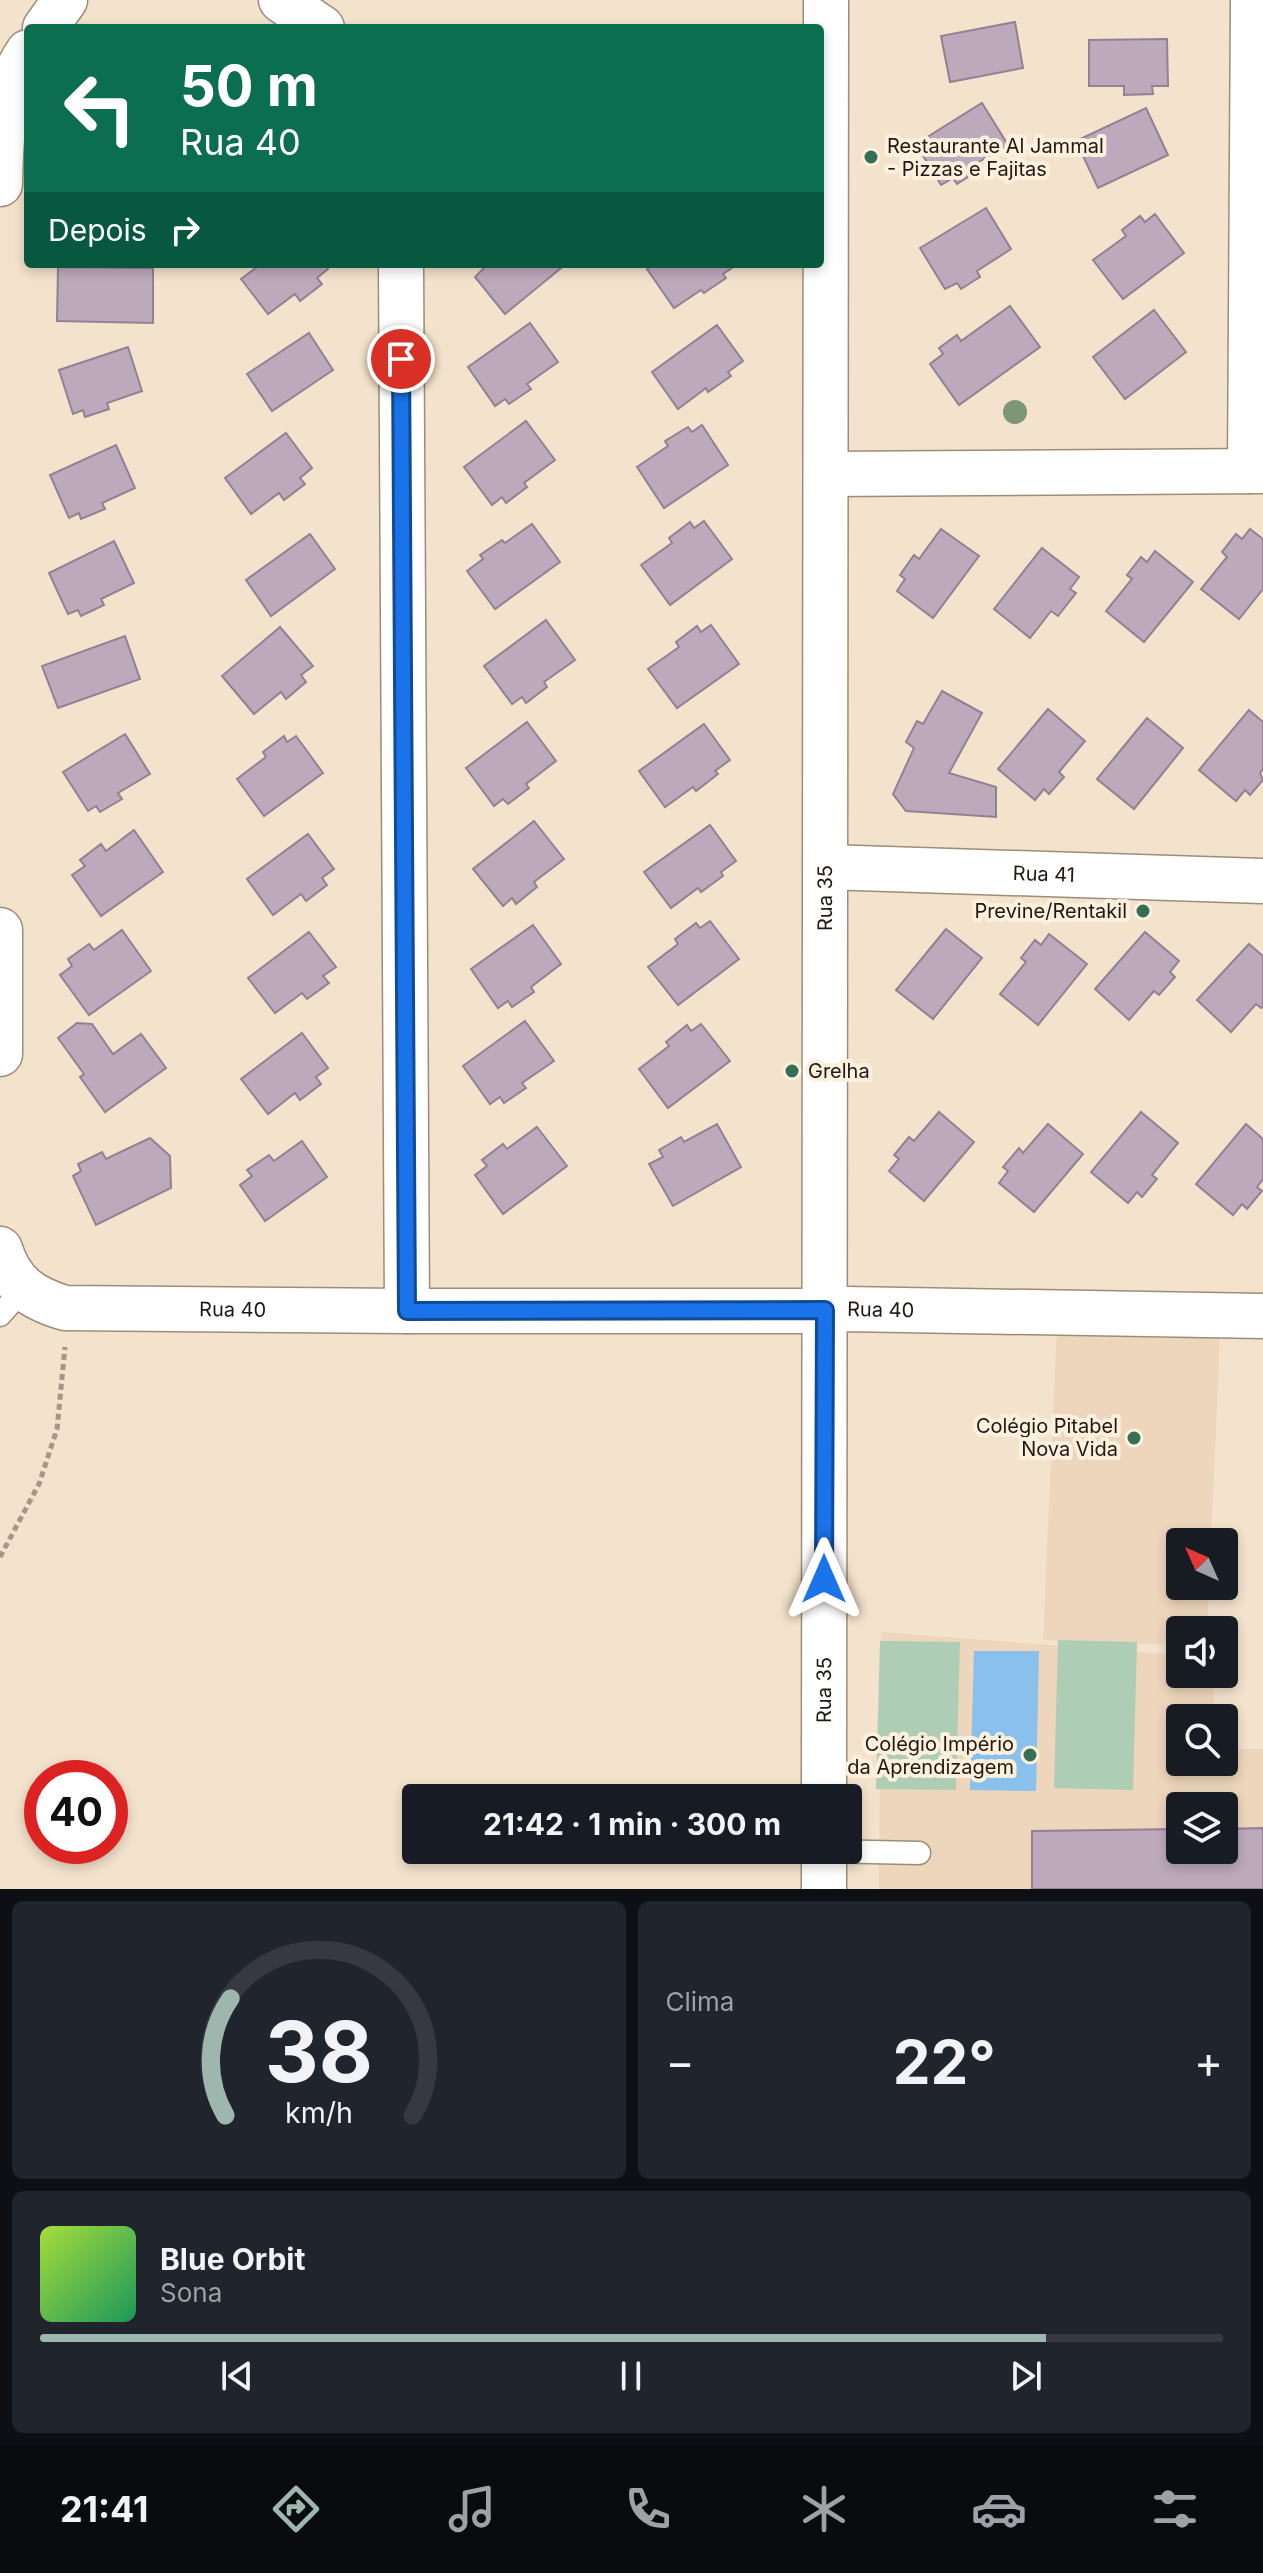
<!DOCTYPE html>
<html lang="pt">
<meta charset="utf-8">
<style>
body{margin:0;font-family:Inter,sans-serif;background:#20242c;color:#f1f3f6;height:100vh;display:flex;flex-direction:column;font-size:30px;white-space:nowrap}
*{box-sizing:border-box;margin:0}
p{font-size:26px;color:#9ea1a6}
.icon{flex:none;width:44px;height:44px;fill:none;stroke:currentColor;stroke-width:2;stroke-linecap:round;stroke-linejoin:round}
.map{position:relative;height:1889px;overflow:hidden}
.side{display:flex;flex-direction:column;gap:12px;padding:12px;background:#0d0f14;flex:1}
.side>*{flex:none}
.guide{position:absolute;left:24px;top:24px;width:800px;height:244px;border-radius:8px;box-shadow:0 4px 12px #0003;background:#0b6e4f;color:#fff;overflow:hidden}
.needle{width:52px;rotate:315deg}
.tools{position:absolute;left:1166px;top:1528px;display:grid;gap:16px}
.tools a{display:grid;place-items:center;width:72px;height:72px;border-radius:8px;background:#171b24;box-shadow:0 4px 12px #0003;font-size:40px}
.speed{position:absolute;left:24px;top:1760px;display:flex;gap:16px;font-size:40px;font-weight:700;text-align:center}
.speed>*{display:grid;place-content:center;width:104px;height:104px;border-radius:50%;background:#171b24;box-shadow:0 4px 12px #0003;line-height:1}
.speed .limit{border:12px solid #d22;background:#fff;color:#111}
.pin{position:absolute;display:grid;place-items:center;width:68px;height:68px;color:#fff;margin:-34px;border:4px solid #fff;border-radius:50%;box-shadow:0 2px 8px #0007}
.me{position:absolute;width:88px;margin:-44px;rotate:0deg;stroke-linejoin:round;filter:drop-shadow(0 0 6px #0008)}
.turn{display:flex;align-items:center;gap:28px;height:168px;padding:0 24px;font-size:36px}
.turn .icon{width:104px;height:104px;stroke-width:2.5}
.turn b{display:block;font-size:56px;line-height:68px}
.then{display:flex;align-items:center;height:76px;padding:0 24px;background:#0003;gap:16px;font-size:30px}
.big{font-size:60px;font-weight:700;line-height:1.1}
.side .card{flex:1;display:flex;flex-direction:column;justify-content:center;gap:12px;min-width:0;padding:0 28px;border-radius:12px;background:#20242c}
.side .dial{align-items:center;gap:0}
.dial svg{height:208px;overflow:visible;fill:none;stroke:#363941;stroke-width:7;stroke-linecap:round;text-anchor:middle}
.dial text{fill:#f1f3f6;stroke:none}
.song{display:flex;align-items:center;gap:24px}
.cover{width:96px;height:96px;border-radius:12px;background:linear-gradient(135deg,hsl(80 70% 55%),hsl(150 70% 35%))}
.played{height:8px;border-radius:4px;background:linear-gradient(90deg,#9db7ae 85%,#363941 85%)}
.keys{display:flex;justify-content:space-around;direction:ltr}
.heat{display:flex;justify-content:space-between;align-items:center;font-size:44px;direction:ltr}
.side .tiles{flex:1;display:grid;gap:12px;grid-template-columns:1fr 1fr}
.card:last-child{grid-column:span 2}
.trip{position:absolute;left:402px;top:1784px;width:460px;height:80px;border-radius:8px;background:#171b24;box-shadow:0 4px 12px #0003;font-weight:700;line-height:80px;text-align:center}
.tabs{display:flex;height:128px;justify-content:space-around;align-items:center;background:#090b0e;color:#9ea1a6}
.tabs .icon{width:56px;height:56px}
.tabs .on{color:#9db7ae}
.tabs b{font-size:36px;color:#f1f3f6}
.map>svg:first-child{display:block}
</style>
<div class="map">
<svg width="1263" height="1889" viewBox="0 0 1263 1889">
<rect width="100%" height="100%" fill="#f3e2cc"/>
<!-- built -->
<g fill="#edd6bb" fill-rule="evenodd">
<path d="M1057,1328l163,6 -9,208h-31v44h29l-2,44h-27v15l-137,-5z"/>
<path d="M881,1632l299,23v19h33l2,44h-35v44h44v-13h39v140h-384zM1180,1806h44v44h-44z"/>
</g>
<!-- green -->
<g fill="#adceb4">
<path d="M1058,1640l79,2 -4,148 -79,-2z"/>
<path d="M880,1641l80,1 -4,148 -80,-1z"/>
</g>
<!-- water -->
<path fill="#8ac1ec" d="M974,1651h65l-3,140 -66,-1z"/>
<!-- building -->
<g fill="#bda9bc" stroke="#938093" stroke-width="2">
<path d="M1015,22l8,46 -73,14 -9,-46z"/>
<path d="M1167,39l1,47h-16l1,8 -29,1v-9h-35v-46z"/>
<path d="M982,103l26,42 -36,21 4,6 -19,12 -4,-6 -12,7 -25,-41z"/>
<path d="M1146,108l22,47 -70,33 -22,-47z"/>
<path d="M986,208l25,41 -34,22 3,6 -19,12 -4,-6 -12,6 -25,-41z"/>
<path d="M1155,214l29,39 -61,46 -30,-39 33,-24 -4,-6 18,-14 5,6z"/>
<path d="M261,264h64l3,5 -11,9 5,6 -22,17 -5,-7 -27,20 -27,-35z"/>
<path d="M488,264h78l-61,50 -30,-37z"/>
<path d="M655,264h83l-15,10 3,4 -22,15 -3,-3 -27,18 -27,-39z"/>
<path d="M58,267l95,1v55l-96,-2z"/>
<path d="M1010,306l30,41 -81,58 -29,-41 13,-10 -4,-6 18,-13 4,6z"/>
<path d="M1154,310l32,42 -61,47 -32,-42z"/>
<path d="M530,323l28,39 -31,22 4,5 -22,15 -4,-5 -10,7 -27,-39z"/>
<path d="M717,325l26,36 -15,11 3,4 -23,16 -2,-4 -28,21 -26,-37z"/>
<path d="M309,333l24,37 -61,41 -25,-37z"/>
<path d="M128,347l14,44 -35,12 2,6 -24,8 -2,-7 -10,4 -14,-44z"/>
<path d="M526,421l29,39 -31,23 3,4 -21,16 -4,-6 -10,8 -28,-38z"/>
<path d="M702,425l26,40 -64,43 -27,-41 31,-21 -3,-5 23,-14 4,5z"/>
<path d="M286,433l26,35 -12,10 5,6 -21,16 -5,-7 -28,21 -26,-36z"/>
<path d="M116,445l19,43 -33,15 3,6 -24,10 -2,-6 -10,5 -19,-43z"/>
<path d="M704,521l28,38 -62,46 -29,-40 31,-22 -3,-5 21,-16 4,6z"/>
<path d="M532,524l28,38 -65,47 -28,-38 16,-12 -3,-4 22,-15 3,3z"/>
<path d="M941,529l38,27 -46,62 -36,-27 8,-12 -5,-4 14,-20 5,4z"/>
<path d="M1250,529l13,10v50l-24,30 -38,-30 26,-32 -5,-5 14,-18 6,5z"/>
<path d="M310,534l25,35 -64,47 -25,-36z"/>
<path d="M114,541l20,42 -33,16 3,6 -23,11 -3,-6 -10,4 -19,-41z"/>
<path d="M1042,548l37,29 -9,12 6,4 -18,23 -7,-5 -21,27 -36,-29z"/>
<path d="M1155,551l38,31 -49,60 -38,-31 26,-32 -5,-4 14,-18 6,5z"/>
<path d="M546,620l29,40 -31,22 3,5 -21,16 -4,-6 -10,7 -28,-38z"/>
<path d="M711,625l28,39 -62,44 -29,-39 31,-22 -3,-5 21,-16 4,6z"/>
<path d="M280,627l33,39 -12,9 5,7 -20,17 -5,-7 -27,22 -32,-38z"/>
<path d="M125,636l15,43 -82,29 -16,-42z"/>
<path d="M942,691l40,22 -33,60 47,14v30l-90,-6 -13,-17 21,-46 -8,-6 11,-21 6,3z"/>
<path d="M1048,709l37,32 -26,31 5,5 -15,17 -5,-5 -9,11 -37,-31z"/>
<path d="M1249,710l14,12v47l-3,4 3,7 -13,15 -5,-5 -9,11 -37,-31z"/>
<path d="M1147,718l36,30 -49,61 -37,-30z"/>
<path d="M527,722l29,39 -30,23 3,4 -21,16 -5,-5 -9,7 -28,-38z"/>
<path d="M704,724l26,36 -15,11 3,3 -22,17 -3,-4 -28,20 -26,-36z"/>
<path d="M125,734l25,40 -32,19 4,6 -22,13 -4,-6 -8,5 -25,-39z"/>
<path d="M284,736l3,6 9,-6 27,37 -59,43 -27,-37 29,-22 -3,-5z"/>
<path d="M534,821l30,38 -30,23 3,5 -21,17 -4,-6 -9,8 -30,-37z"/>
<path d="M710,825l26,36 -15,11 2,4 -22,16 -3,-4 -27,20 -27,-36z"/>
<path d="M134,830l29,42 -62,44 -29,-41 13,-9 -5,-6 21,-16 5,7z"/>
<path d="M308,834l26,35 -12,9 5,7 -21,16 -5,-7 -28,21 -26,-36z"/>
<path d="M710,921l29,38 -61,46 -30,-38 30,-23 -3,-5 21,-16 4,5z"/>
<path d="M533,925l28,39 -30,23 3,5 -22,15 -4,-6 -10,7 -27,-39z"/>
<path d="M946,929l36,29 -49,61 -37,-29z"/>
<path d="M122,930l29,41 -62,44 -29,-40 12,-9 -4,-7 21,-15 5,6z"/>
<path d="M309,932l27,35 -13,9 6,7 -22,16 -5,-6 -27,20 -27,-35z"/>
<path d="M1145,932l34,29 -9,11 5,5 -16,18 -5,-4 -25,29 -34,-31z"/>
<path d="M1049,934l38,30 -49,61 -38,-31 26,-32 -5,-4 14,-18 6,5z"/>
<path d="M1249,944l14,12v50l-2,2 -5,-4 -25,28 -34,-32z"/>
<path d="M525,1021l29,40 -32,22 4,5 -22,15 -4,-6 -10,7 -27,-38z"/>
<path d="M77,1023l15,1 21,30 28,-20 25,34 -61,44 -25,-35 4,-3 -26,-36z"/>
<path d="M701,1024l29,37 -62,47 -29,-39 30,-23 -3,-4 21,-17 4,6z"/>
<path d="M302,1033l26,35 -12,9 5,7 -21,16 -5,-7 -27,21 -27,-35z"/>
<path d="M939,1112l35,30 -50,59 -35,-30 10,-12 -5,-4 15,-18 5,4z"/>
<path d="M1141,1112l37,31 -26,32 5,4 -15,18 -5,-5 -9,11 -37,-31z"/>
<path d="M717,1124l24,43 -68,39 -24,-42 14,-7 -4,-7 22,-13 3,5z"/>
<path d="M1048,1124l35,30 -49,58 -35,-29 9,-12 -5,-4 16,-19 4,5z"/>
<path d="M1246,1124l17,15v40l-6,8 5,4 -15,18 -5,-5 -9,11 -37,-31z"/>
<path d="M537,1127l30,39 -64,48 -28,-39 12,-9 -5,-6 21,-16 4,5z"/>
<path d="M150,1138l20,18 1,32 -75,37 -23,-49 8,-5 -3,-7 24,-12 4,7z"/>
<path d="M302,1141l25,36 -62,44 -25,-36 12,-9 -5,-6 22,-15 5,6z"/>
<path d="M737,1788v10h-163v-9z"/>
<path d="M1263,1828v61h-231v-58l148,-2v21h44v-21z"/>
</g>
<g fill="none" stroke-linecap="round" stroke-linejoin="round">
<defs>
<g id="service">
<path d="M0,1315l23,-26"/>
<path d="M824,1851l95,2"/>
</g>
<g id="minor">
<path d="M281,0l41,28"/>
<path d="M45,28l20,-28"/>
<path d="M0,184c1,-45 2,-94 28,-132"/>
<path d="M401,264l6,1047"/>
<path d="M1250,471l3,-471"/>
<path id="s1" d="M826,867l437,14"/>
<path d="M0,930v124"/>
<path id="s2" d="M0,1249c11,35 31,49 65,59l342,3h403l36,-2 417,7"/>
</g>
<g id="tertiary">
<path d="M826,474l437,-3"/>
<path id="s3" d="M824,1798l2,-1798"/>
<path d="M824,1850v39"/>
</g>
</defs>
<!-- service casing -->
<use href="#service" stroke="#9d8d78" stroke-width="25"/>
<!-- minor casing -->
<use href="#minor" stroke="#9d8d78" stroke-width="47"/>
<!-- tertiary casing -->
<use href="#tertiary" stroke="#9d8d78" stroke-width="47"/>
<!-- path -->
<path stroke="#a49786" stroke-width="5" stroke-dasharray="6 4" stroke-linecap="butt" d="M0,1557l39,-73 18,-55 8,-82"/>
<!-- service -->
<use href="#service" stroke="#fff" stroke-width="22"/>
<!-- minor -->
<use href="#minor" stroke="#fff" stroke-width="44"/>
<!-- tertiary -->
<use href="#tertiary" stroke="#fff" stroke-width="44"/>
</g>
<!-- trees -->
<circle fill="#7c9676" cx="1015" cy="412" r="12"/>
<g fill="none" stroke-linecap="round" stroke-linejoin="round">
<defs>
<path id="route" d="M401,359l6,952 418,-1 -1,269"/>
</defs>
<!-- route casing -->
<use href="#route" stroke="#114b97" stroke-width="20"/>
<!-- route -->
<use href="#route" stroke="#1a73e8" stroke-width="14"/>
</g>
<!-- markers -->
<g fill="#366e56" stroke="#fef0de" stroke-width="3">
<circle cx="871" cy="157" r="8"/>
<circle cx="1143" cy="911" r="8"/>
<circle cx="792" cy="1071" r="8"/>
<circle cx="1134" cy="1438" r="8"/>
<circle cx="1030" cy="1755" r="8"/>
</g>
<g text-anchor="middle" stroke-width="8" stroke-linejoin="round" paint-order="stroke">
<!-- poi labels -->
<g font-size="20" fill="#1f1911" stroke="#fef0de" text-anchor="end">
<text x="887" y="153" text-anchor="start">Restaurante Al Jammal<tspan x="887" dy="23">- Pizzas e Fajitas</tspan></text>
<text x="1127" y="918">Previne/Rentakil</text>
<text x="808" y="1078" text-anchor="start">Grelha</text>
<text x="1118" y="1433">Colégio Pitabel<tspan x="1118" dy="23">Nova Vida</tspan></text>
<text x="1014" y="1751">Colégio Império<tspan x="1014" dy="23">da Aprendizagem</tspan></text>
</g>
<!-- street labels -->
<g font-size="20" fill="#1f1911" stroke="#fef0de">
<text dy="7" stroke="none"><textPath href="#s1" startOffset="218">Rua 41</textPath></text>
<text dy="7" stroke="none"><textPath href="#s3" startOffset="900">Rua 35</textPath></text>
<text dy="7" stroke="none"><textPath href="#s2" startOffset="908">Rua 40</textPath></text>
<text dy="7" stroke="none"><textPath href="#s2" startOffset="260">Rua 40</textPath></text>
<text dy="7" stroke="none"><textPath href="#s3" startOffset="108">Rua 35</textPath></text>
</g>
</g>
</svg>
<div class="tools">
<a><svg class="needle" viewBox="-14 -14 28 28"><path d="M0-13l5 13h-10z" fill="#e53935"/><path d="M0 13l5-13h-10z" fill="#9ea1a6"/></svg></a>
<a><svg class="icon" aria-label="sound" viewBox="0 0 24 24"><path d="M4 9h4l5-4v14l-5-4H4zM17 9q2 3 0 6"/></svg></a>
<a><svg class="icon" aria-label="search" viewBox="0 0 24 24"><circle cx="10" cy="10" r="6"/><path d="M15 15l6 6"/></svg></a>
<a><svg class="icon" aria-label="layers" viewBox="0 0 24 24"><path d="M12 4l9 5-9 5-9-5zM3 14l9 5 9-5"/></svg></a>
</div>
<div class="speed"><div class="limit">40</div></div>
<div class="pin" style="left:401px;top:359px;background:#d93025"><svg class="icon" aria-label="arrive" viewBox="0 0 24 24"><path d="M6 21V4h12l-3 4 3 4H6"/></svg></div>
<svg class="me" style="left:824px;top:1579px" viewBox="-20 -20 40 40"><path d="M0-17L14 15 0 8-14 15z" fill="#1a73e8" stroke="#fff" stroke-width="4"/></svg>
<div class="trip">21:42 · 1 min · 300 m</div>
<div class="guide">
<div class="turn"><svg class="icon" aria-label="left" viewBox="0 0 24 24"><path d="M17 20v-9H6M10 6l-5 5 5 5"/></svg><div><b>50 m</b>Rua 40</div></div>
<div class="then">Depois<svg class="icon" aria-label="right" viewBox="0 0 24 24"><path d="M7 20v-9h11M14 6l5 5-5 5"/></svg></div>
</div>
</div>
<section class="side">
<div class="tiles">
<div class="card dial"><svg viewBox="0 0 100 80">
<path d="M14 69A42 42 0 1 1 86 69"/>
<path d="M14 69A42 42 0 0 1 16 24" stroke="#9db7ae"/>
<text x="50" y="56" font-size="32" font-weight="700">38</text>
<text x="50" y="72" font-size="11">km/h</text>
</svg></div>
<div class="card"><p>Clima</p>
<div class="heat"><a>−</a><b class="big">22°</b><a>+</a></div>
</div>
<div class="card">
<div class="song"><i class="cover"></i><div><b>Blue Orbit</b><p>Sona</p></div></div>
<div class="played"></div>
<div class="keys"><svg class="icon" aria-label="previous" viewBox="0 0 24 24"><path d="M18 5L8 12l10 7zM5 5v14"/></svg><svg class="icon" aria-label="pause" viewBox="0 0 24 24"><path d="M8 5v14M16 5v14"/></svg><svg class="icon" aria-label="next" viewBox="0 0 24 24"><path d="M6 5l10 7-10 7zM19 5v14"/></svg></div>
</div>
</div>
</section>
<nav class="tabs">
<b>21:41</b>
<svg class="icon on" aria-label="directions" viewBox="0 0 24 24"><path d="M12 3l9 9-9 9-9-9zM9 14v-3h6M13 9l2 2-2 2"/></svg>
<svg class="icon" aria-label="music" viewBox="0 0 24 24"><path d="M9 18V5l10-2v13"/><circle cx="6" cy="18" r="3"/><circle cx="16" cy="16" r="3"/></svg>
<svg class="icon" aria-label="phone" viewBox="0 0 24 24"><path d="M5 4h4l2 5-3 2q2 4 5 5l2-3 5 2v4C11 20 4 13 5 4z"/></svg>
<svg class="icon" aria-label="climate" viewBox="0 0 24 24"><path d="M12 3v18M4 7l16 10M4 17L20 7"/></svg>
<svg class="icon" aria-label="car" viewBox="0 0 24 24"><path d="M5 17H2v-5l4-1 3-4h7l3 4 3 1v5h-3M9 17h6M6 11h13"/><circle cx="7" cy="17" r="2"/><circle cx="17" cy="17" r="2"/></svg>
<svg class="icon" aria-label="filters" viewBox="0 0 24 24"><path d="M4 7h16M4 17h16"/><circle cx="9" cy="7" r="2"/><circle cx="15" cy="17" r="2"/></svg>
</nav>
